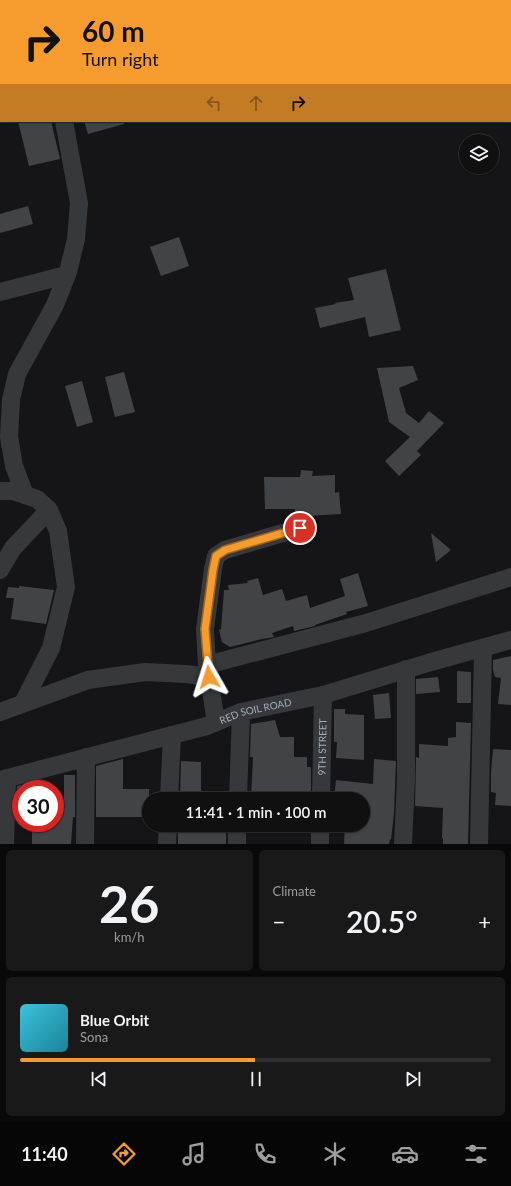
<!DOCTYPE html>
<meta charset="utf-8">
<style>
body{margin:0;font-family:Lato,sans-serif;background:#19191a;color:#f1f3f6;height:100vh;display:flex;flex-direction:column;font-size:15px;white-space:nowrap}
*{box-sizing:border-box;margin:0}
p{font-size:13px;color:#9c9d9f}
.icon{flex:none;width:22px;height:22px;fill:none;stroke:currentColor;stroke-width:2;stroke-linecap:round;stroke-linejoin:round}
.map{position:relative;height:844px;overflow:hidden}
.side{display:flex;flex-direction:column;gap:6px;padding:6px;background:#090909;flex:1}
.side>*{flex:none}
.hud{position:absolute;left:0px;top:0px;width:511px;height:122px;box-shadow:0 1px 3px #0004,0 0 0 1px #303031;background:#f69b2e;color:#111;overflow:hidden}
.tools{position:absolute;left:459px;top:134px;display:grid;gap:8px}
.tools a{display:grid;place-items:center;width:40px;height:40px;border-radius:50%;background:#101011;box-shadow:0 1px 3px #0004,0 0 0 1px #303031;font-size:20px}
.speed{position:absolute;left:12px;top:780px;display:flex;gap:8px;font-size:20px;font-weight:700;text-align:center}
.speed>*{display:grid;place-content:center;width:52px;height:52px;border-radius:50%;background:#101011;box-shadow:0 1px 3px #0004,0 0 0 1px #303031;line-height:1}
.speed .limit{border:6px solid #d22;background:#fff;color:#111}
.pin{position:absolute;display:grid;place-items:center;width:34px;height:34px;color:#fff;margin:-17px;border:2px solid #fff;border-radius:50%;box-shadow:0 1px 4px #0007}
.me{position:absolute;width:44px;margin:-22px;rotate:354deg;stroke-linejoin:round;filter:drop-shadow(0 0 3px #0008)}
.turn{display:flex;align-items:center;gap:14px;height:84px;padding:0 16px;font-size:18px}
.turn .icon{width:52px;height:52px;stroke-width:2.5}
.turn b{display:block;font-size:28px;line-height:34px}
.lanes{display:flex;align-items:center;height:38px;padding:0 16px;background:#0003;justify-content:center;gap:20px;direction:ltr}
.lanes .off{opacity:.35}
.big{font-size:30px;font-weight:600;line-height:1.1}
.side .widget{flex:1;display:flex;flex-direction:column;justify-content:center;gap:6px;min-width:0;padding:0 14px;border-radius:6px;background:#19191a}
.side .dial{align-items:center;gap:0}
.dial b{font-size:52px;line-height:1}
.song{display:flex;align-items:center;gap:12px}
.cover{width:48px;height:48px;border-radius:6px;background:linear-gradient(135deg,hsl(190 70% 55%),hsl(190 70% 35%))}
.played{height:4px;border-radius:2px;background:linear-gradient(90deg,#f69b2e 50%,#303031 50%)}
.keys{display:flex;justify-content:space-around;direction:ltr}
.heat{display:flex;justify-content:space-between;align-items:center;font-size:22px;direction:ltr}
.side .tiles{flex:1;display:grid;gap:6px;grid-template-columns:1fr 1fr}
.widget:last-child{grid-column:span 2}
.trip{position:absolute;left:142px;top:792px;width:228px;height:40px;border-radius:20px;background:#101011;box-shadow:0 1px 3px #0004,0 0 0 1px #303031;font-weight:600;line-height:40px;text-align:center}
.dock{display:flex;height:64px;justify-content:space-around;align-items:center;background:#060607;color:#9c9d9f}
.dock .icon{width:28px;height:28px}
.dock .current{color:#f69b2e}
.dock b{font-size:18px;color:#f1f3f6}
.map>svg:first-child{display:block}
</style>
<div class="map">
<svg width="511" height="844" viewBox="0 0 511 844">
<rect width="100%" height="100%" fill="#151517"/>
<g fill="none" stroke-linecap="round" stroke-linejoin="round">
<!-- stream -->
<g stroke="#2b363b" stroke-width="4">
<path d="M399,0l1,1"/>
<path d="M510,99h1"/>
</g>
</g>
<!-- building -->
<g fill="#414347">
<path d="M18,121h33l9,38 -31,7z"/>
<path d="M84,121h40v3l-36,10z"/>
<path d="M28,206l5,18 -33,9v-19z"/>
<path d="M179,237l10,29 -28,10 -11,-29z"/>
<path d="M386,269l15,61 -32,7 -4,-20 -45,11 -5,-20 21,-4 -1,-1 19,-3 -6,-22z"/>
<path d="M413,366l5,14 -19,8 7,25 13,10 10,-12 15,12 -27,28 4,4 -22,21 -14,-15 25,-24 -21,-15 -12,-54z"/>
<path d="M124,372l11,40 -20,5 -10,-40z"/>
<path d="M82,381l11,41 -16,5 -12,-41z"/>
<path d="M301,470l12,1 -1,5 23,-1v18l4,-1 2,22 -34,2 -1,4 -4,-2 -8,1 1,-10h-30l-1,-32h36z"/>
<path d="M431,533l20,17 -15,12z"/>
<path d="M358,573l10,33 -22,6 1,2 -32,11v1l-21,5 -1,-5 -21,7 2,4 -12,2 -32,8 -8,-5 -3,-12 2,-1 3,-39h5l-1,-5 20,-2 -1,-2 11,-3 5,17 19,-6 4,12 21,-6 3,13 35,-12 -5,-17z"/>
<path d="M19,586l35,4 -8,34 -35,-5 3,-21h-8l2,-11 11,1z"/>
<path d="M511,656v49l-13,-1 3,-26 -6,-1 -2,-7v-10z"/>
<path d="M457,671l14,1v31h-14z"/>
<path d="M438,677l2,15 -24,2v-15z"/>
<path d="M389,693l2,25 -16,1 -2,-24z"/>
<path d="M334,709h11v5l19,1v45l-28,-2 1,-16h-3z"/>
<path d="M275,720l5,17h14v20h13v10h4v27l-31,-1v6h-29l2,-42h-3l1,-33z"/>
<path d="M456,722l15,1 -3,121h-25v-6h-1l1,-30 -28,-2 1,-49 3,1v-14l29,2v-8l8,-1z"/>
<path d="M493,749l18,1v56l-16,-1 1,-12 -5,-1v-19z"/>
<path d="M123,759v30h26v28h-53v-51z"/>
<path d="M374,759l22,2 -2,52 -3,27 -1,-1 -1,5h-45l1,-19h18v-26h-29l2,-19 37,4z"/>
<path d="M181,761l20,1v37h-21z"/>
<path d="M64,775h11v42h-2l-2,27h-39v-21h23v-20l9,1z"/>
<path d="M42,780l1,9h-22v22h-5l1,-25z"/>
<rect x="178" y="825" width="48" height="19"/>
</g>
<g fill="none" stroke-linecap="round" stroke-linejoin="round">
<!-- minor -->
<g stroke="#36383c" stroke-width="18">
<path d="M57,0v1"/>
<path d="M0,71h1"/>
<path d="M0,292l66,-17"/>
<path d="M0,491h13l24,8 12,11 -36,38 -13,22"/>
<path d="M25,495l-11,-29 -5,-29 2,-37 6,-26 38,-69 13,-33 8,-33 3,-36 -15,-82"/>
<path d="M207,665l159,-42 145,-46"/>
<path d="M23,703l28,-55 15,-61 -8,-56 -9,-21"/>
<path d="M0,712l88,-32 57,-8 41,2 23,3"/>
<path d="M216,722l-9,-57 -2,-36 8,-60 3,-13 9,-6 75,-22"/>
<path id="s1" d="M0,780l207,-54 34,-14 82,-17 108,-33 80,-22"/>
<path d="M169,799l3,-64"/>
<path d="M238,799l3,-87"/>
<path id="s2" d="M321,799l2,-104"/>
<path d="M5,844l2,-66"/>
<path d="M85,844l1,-87"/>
<path d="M167,844l1,-19"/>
<path d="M237,844v-19"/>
<path d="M320,844v-19"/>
<path d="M403,844l3,-65v-110"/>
<path d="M479,844l4,-195"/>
</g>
</g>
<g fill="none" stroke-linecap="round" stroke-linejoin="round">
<defs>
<path id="route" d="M209,677l-4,-48 8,-59 3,-14 9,-6 75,-22"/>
</defs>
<!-- route casing -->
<use href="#route" stroke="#a0651e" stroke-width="10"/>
<!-- route -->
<use href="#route" stroke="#f69b2e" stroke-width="7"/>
</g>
<g text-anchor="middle" stroke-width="4" stroke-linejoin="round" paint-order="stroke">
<!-- street labels -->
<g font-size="10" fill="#a6aeb7" stroke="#101012">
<text dy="4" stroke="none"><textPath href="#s1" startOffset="265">RED SOIL ROAD</textPath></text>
<text dy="4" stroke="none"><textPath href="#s2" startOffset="52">9TH STREET</textPath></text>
</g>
</g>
</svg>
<div class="tools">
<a><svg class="icon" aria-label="layers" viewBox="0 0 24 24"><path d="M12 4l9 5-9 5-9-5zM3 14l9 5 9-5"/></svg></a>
</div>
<div class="speed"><div class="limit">30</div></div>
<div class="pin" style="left:300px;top:528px;background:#d93025"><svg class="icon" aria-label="arrive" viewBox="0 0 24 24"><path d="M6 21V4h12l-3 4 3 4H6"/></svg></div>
<svg class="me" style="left:209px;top:677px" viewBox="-20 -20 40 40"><path d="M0-17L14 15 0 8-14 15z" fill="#f69b2e" stroke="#fff" stroke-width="4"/></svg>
<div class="trip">11:41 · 1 min · 100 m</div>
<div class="hud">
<div class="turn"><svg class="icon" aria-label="right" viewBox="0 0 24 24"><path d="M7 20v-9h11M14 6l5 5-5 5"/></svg><div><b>60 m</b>Turn right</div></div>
<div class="lanes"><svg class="icon off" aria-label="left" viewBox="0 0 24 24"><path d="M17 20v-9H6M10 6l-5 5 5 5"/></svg><svg class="icon off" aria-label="ahead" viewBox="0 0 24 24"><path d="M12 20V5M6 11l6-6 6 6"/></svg><svg class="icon" aria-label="right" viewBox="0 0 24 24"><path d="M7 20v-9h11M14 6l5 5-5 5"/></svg></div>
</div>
</div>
<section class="side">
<div class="tiles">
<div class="widget dial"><b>26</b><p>km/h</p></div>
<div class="widget"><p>Climate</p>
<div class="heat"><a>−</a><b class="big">20.5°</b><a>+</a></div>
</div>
<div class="widget">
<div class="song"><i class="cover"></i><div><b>Blue Orbit</b><p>Sona</p></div></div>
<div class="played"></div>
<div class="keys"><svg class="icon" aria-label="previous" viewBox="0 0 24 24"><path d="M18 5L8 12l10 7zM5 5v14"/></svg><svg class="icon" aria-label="pause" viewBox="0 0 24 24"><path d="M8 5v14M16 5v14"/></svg><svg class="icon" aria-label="next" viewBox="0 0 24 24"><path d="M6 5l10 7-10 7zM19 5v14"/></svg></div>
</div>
</div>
</section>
<nav class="dock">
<b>11:40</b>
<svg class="icon current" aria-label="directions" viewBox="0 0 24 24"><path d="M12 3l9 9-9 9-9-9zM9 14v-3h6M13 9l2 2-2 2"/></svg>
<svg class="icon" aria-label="music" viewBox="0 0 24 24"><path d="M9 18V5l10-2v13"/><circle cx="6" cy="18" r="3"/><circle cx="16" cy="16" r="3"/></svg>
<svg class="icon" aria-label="phone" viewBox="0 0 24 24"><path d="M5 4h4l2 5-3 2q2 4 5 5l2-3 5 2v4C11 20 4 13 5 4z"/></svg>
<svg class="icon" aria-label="climate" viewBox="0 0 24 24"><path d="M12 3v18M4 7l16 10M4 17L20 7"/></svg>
<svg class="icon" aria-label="car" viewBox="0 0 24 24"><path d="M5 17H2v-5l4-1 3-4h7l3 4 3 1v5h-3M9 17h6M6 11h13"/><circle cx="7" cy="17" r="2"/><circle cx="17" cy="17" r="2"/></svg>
<svg class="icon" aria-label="filters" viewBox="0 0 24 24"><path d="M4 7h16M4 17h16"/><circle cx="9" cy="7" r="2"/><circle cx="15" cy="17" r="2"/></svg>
</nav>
